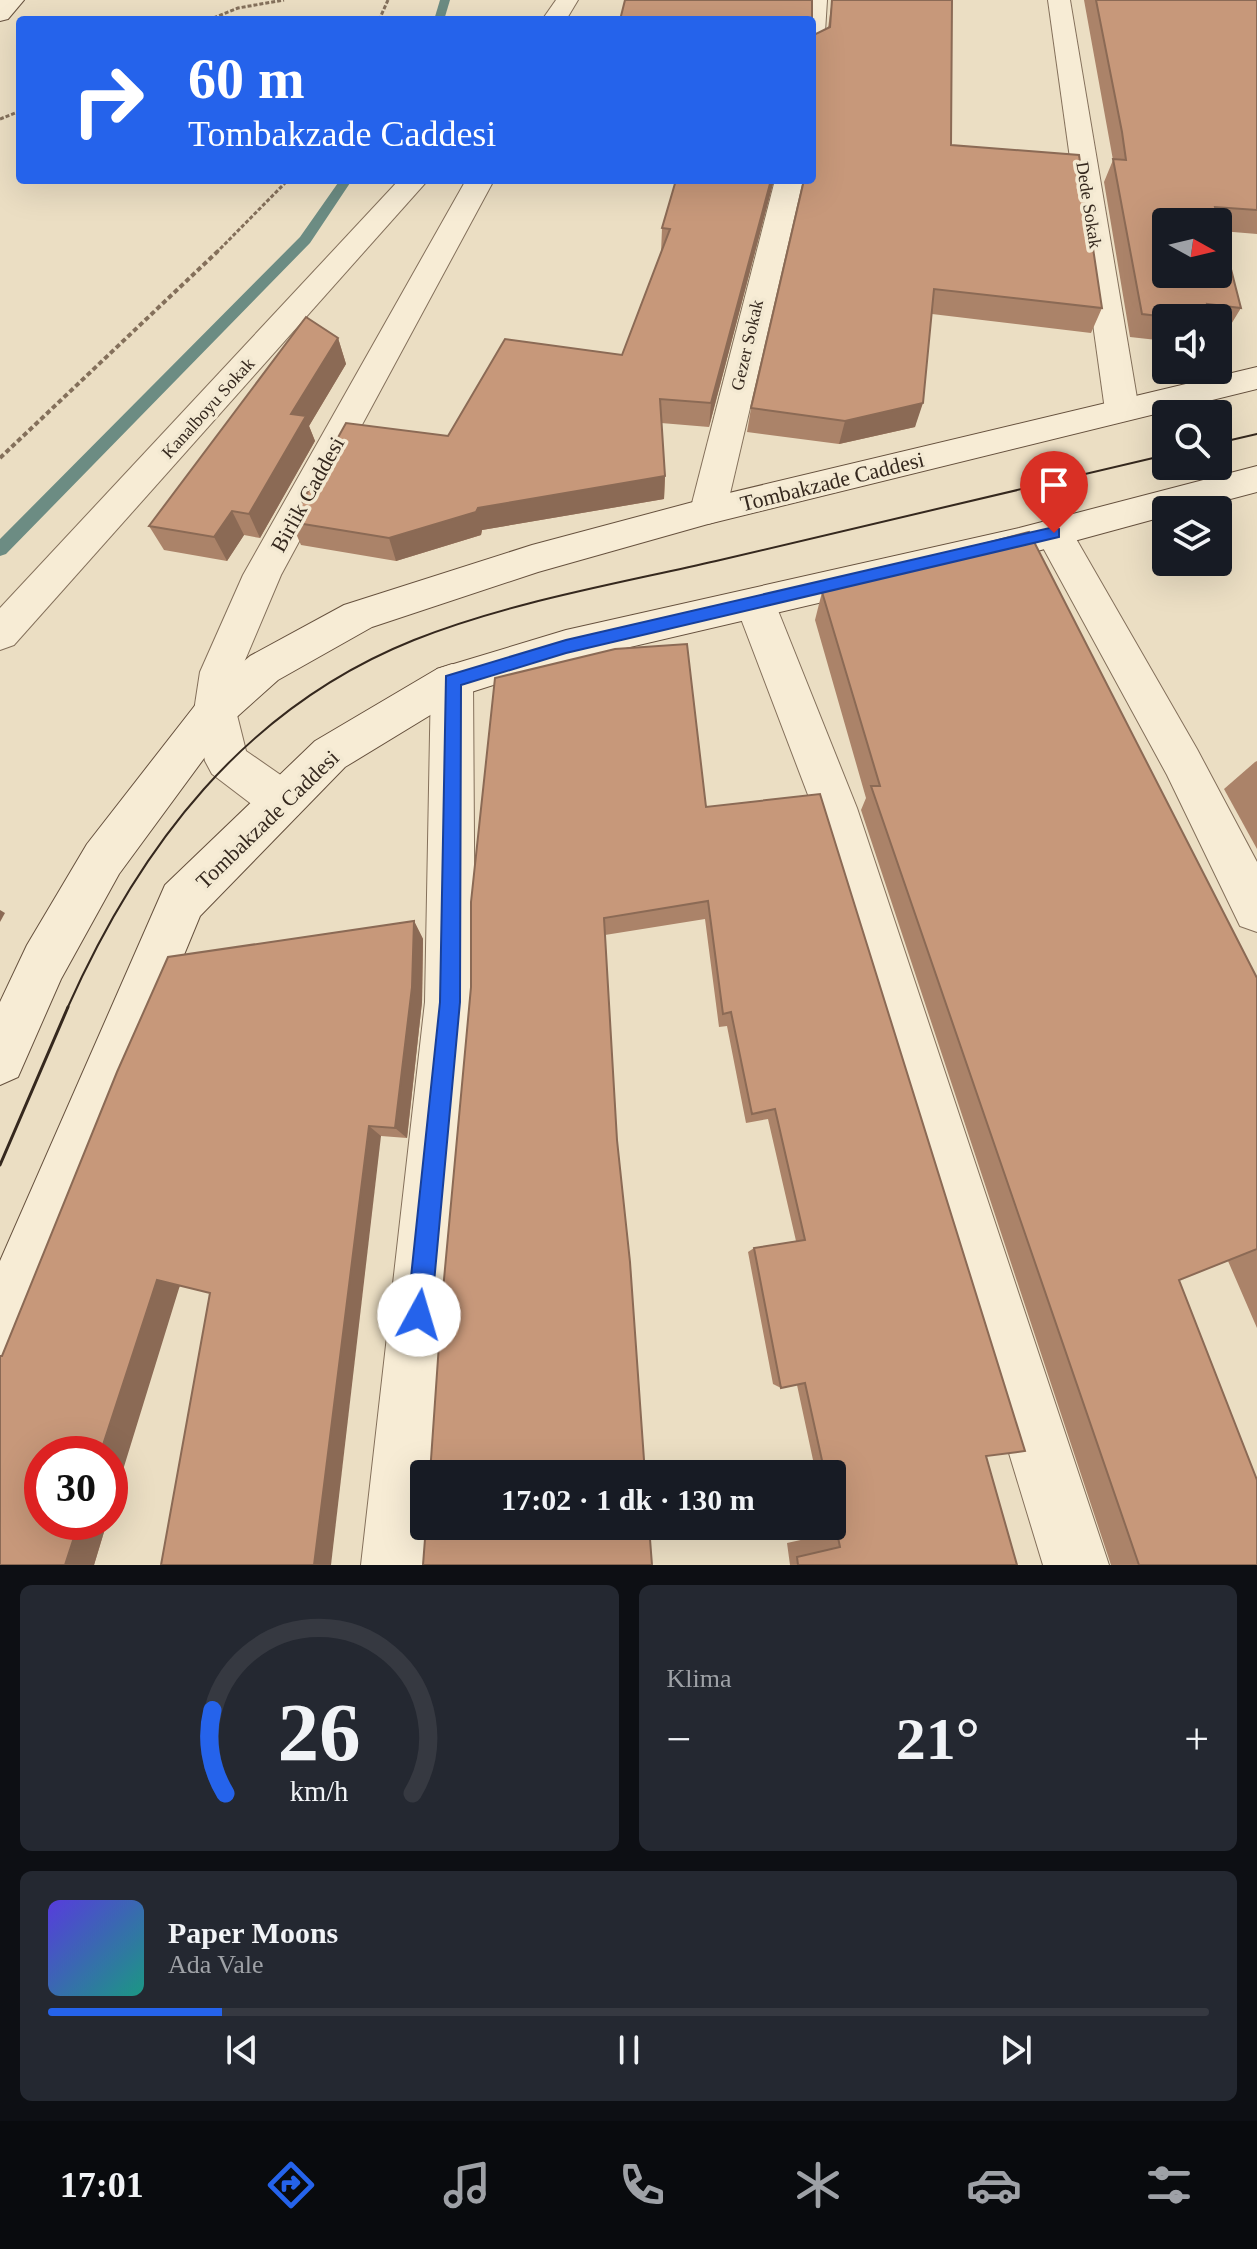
<!DOCTYPE html>
<html lang="tr">
<meta charset="utf-8">
<style>
body{margin:0;font-family:Georgia,serif;background:#242831;color:#f1f3f6;height:100vh;display:flex;flex-direction:column;font-size:30px;white-space:nowrap}
*{box-sizing:border-box;margin:0}
p{font-size:26px;color:#9ea1a6}
.icon{flex:none;width:44px;height:44px;fill:none;stroke:currentColor;stroke-width:2;stroke-linecap:round;stroke-linejoin:round}
.map{position:relative;height:1565px;overflow:hidden}
.drawer{display:flex;flex-direction:column;gap:20px;padding:20px;background:#0d0f14;flex:1}
.drawer>*{flex:none}
.guide{position:absolute;left:16px;top:16px;width:800px;height:168px;border-radius:8px;box-shadow:0 8px 32px #0002;background:#2563eb;color:#fff;overflow:hidden}
.needle{width:52px;rotate:98deg}
.buttons{position:absolute;left:1152px;top:208px;display:grid;gap:16px}
.buttons a{display:grid;place-items:center;width:80px;height:80px;border-radius:8px;background:#171b24;box-shadow:0 8px 32px #0002;font-size:40px}
.speed{position:absolute;left:24px;top:1436px;display:flex;gap:16px;font-size:40px;font-weight:700;text-align:center}
.speed>*{display:grid;place-content:center;width:104px;height:104px;border-radius:50%;background:#171b24;box-shadow:0 8px 32px #0002;line-height:1}
.speed .limit{border:12px solid #d22;background:#fff;color:#111}
.pin{position:absolute;display:grid;place-items:center;width:68px;height:68px;color:#fff;margin:-82px -34px;border-radius:50% 50% 50% 0;rotate:-45deg;box-shadow:0 0 8px #0007}
.pin .icon{rotate:45deg}
.me{position:absolute;width:88px;margin:-44px;rotate:6deg;stroke-linejoin:round;filter:drop-shadow(0 0 6px #0008)}
.turn{display:flex;align-items:center;gap:28px;height:168px;padding:0 40px;font-size:36px}
.turn .icon{width:104px;height:104px;stroke-width:2.5}
.turn b{display:block;font-size:56px;line-height:68px}
.big{font-size:60px;font-weight:700;line-height:1.1}
.drawer .tile{flex:1;display:flex;flex-direction:column;justify-content:center;gap:12px;min-width:0;padding:0 28px;border-radius:12px;background:#242831}
.drawer .dial{align-items:center;gap:0}
.dial svg{height:208px;overflow:visible;fill:none;stroke:#363941;stroke-width:7;stroke-linecap:round;text-anchor:middle}
.dial text{fill:#f1f3f6;stroke:none}
.song{display:flex;align-items:center;gap:24px}
.cover{width:96px;height:96px;border-radius:12px;background:linear-gradient(135deg,hsl(250 70% 55%),hsl(170 70% 35%))}
.played{height:8px;border-radius:4px;background:linear-gradient(90deg,#2563eb 15%,#363941 15%)}
.keys{display:flex;justify-content:space-around;direction:ltr}
.heat{display:flex;justify-content:space-between;align-items:center;font-size:44px;direction:ltr}
.drawer .tiles{flex:1;display:grid;gap:20px;grid-template-columns:1fr 1fr}
.tile:last-child{grid-column:span 2}
.trip{position:absolute;left:410px;top:1460px;width:436px;height:80px;border-radius:8px;background:#171b24;box-shadow:0 8px 32px #0002;font-weight:700;line-height:80px;text-align:center}
.tabs{display:flex;height:128px;justify-content:space-around;align-items:center;background:#090b0e;color:#9ea1a6}
.tabs .icon{width:56px;height:56px}
.tabs .on{color:#2563eb}
.tabs b{font-size:36px;color:#f1f3f6}
.map>svg:first-child{display:block}
</style>
<div class="map">
<svg width="1257" height="1565" viewBox="0 0 1257 1565">
<rect width="100%" height="100%" fill="#ebdec3"/>
<g fill="none" stroke-linecap="round" stroke-linejoin="round">
<!-- stream -->
<g fill="#6c8c83" fill-rule="evenodd">
<path d="M440,0h10l-6,20h-10z"/>
<path d="M340,180h12l-42,63 -304,311 -6,2v-17l300,-302z"/>
</g>
<defs>
<g id="minor">
<path d="M805,0h22l-3,48 -4,5 -8,2v-35h-9z"/>
<path d="M1048,0h22l69,410 -5,8 -12,3 -12,-3 -5,-8z"/>
<path d="M399,180h29l-414,465 -14,5v-42z"/>
<path d="M775,180h28l-77,331 -5,9 -13,4 -13,-4 -5,-9z"/>
<path d="M1054,519l13,4 130,226 60,113v70l-17,-6 -73,-151 -132,-242 6,-10z"/>
<path d="M755,588l14,4 6,11 82,205 252,757h-66l-230,-757 -78,-205 6,-11z"/>
<path d="M452,664l15,5 6,12 2,321 -41,472h-10v52h6l-3,39h-66l64,-563 6,-321 6,-12z"/>
</g>
<g id="tertiary">
<path d="M556,0h22l-12,20h-24z"/>
<path d="M466,180h28l-213,395 -41,97 -4,39 10,40 52,36 6,14 -6,14 -16,5 -16,-5 -54,-41 -7,-13 -11,-50 6,-39 43,-97z"/>
</g>
<g id="secondary">
<path d="M0,0h24l-16,19 -8,2z"/>
<path d="M1257,367v22l-549,135 -170,48 -166,55 -94,53 -48,43 -111,151 -58,105 -43,98 -18,8v-83l27,-57 60,-101 113,-145 50,-43 94,-51 188,-60 176,-47z"/>
<path d="M1257,466v26l-68,18h-23v6l-147,40 -453,106 -101,32 -120,73 -145,149 -179,434 -21,8v-97l165,-376 150,-144 122,-72 129,-39 453,-102z"/>
</g>
</defs>
<!-- minor casing -->
<use href="#minor" stroke="#84705b" stroke-width="2"/>
<!-- tertiary casing -->
<use href="#tertiary" stroke="#84705b" stroke-width="2"/>
<!-- secondary casing -->
<use href="#secondary" stroke="#66513e" stroke-width="2"/>
<!-- path-far1 -->
<g stroke="#84705b" stroke-width="3" stroke-dasharray="4 2" stroke-linecap="butt">
<path d="M208,20l30,-12 46,-8"/>
<path d="M379,20l9,-20"/>
<path d="M0,119l20,-8"/>
<path d="M216,253l72,-73"/>
</g>
<!-- path -->
<path stroke="#84705b" stroke-width="4" stroke-dasharray="5 3" stroke-linecap="butt" d="M0,458l218,-207"/>
<!-- minor -->
<use href="#minor" fill="#f7ecd5" fill-rule="evenodd"/>
<!-- tertiary -->
<use href="#tertiary" fill="#f7ecd5" fill-rule="evenodd"/>
<!-- secondary -->
<use href="#secondary" fill="#f7ecd5" fill-rule="evenodd"/>
<!-- tram-far1 -->
<g stroke="#35281e" stroke-width="2">
<path d="M1218,443l39,-9"/>
<path d="M67,1009c72,-162 177,-301 347,-369 96,-38 202,-56 302,-79 150,-35 300,-71 450,-106"/>
</g>
<!-- tram -->
<path stroke="#35281e" stroke-width="3" d="M0,1165l68,-158"/>
</g>
<!-- wall -->
<g fill="#ab8369">
<path d="M832,0l119,145 151,163 -11,25 -159,-19 -17,113 -76,17 -92,-12 4,-24 61,-228v-148l4,2 12,-6z"/>
<path d="M1084,0h173v234l-36,-3 20,77 -14,23 -9,-1v-12h-52v23l-36,-4 -26,-155 9,-22z"/>
<path d="M774,180l-65,247 -48,-4 4,53 -1,23 -182,31 -1,5 -85,26 -95,-16 -10,-23 157,-86 174,-81 39,-102 1,-25z"/>
<path d="M338,338l8,26 -37,62 6,15 -55,97 -16,-3 -17,26 -63,-11 -15,-24z"/>
<path d="M822,592l435,386v350l-29,-67 -49,19 78,285h-146l-250,-755 5,-12 -51,-178z"/>
<path d="M1257,761v88l-33,-60 31,-27z"/>
<path d="M706,807l280,649 31,109h-227l-3,-22 41,-9 -2,-8h6v-52h-16l-19,-89 -16,3 -8,-4 -25,-132 6,-4 42,-7 -28,-122 -22,4 -19,-97 -8,1 -14,-108 -100,16 -134,52z"/>
<path d="M414,921l9,18 -1,63 -15,136 -26,-2 -171,157 -30,-7 -138,236h65l-13,43h-94l2,-210z"/>
</g>
<!-- shaded-wall -->
<g fill="#8b6a55">
<path d="M771,180h3l-65,247 2,-24z"/>
<path d="M338,338l8,26 -37,62 6,15 -55,97 -11,-24 42,-100z"/>
<path d="M923,403l-8,24 -76,17 6,-23z"/>
<path d="M665,476l-1,23 -182,31 -1,5 -85,26 -7,-23 89,-30z"/>
<path d="M232,511l12,24 -17,26 -13,-24z"/>
<path d="M0,910l5,3 -5,9z"/>
<path d="M414,921l9,18 -1,63 -15,136 -12,-10z"/>
<path d="M369,1126l12,10 -50,429h-17z"/>
<path d="M157,1280l24,2 -71,230v-58h-10z"/>
<path d="M79,1522h28l-13,43h-29z"/>
</g>
<!-- building -->
<g fill="#c7987a" stroke="#8b6a55" stroke-width="2" fill-rule="evenodd">
<path d="M625,0h187v32l4,2 14,-7 2,-27h120l-1,145 128,10 23,153 -168,-19 -11,114 -78,18 -94,-13 53,-228h8v-160h-192z"/>
<path d="M1096,0h161v210l-42,-3 26,101 -34,-4 2,14h-34l-33,-4 -29,-155 13,1 -4,-28zM1166,222h52v52h-52z"/>
<path d="M676,180h95l-60,223 -51,-4 5,77 -187,32 -2,4 -87,26 -98,-16 55,-99 102,13 57,-97 117,16 48,-126 -8,-1z"/>
<path d="M306,317l32,21 -47,76 15,2 -57,98 -17,-3 -18,26 -65,-11z"/>
<path d="M1029,532l228,446v271l-78,31 78,200v85h-118l-268,-779h9l-58,-194 104,-33z"/>
<path d="M687,644l19,163 114,-13 205,657 -39,5 31,109h-219l-1,-8 43,-10 -8,-39v-34h-7l-20,-91 -24,5 -27,-140 51,-8 -30,-131 -23,5 -21,-102 -8,2 -15,-113 -104,17 13,222 13,122 15,212h-215l12,-173 29,-314v-85l24,-224 120,-29z"/>
<path d="M414,921l-2,66 -17,141 -26,-2 -55,439h-153l49,-272 -53,-13 -57,174h-58v68h37l-14,43h-65v-209h2l115,-284 51,-115z"/>
<path d="M426,1526h223l3,39h-229z"/>
</g>
<!-- route -->
<path fill="#2563eb" stroke="#184099" stroke-width="2" d="M1054,527l5,2v8l-493,116 -105,32 -1,317 -29,313 -3,9 -9,3 -9,-3 -3,-9 33,-313 6,-326 120,-36z"/>
<g text-anchor="middle" stroke-width="7" stroke-linejoin="round" paint-order="stroke">
<!-- far-street labels -->
<g font-size="18" fill="#35281e" stroke="#f3e9d2">
<text transform="translate(1089 205) rotate(81)" y="6">Dede Sokak</text>
<text transform="translate(747 345) rotate(-77)" y="6">Gezer Sokak</text>
<text transform="translate(208 408) rotate(-48)" y="6">Kanalboyu Sokak</text>
</g>
<!-- street labels -->
<g font-size="22" fill="#35281e" stroke="#f3e9d2">
<text transform="translate(832 481) rotate(-14)" y="8">Tombakzade Caddesi</text>
<text transform="translate(307 494) rotate(-61)" y="8">Birlik Caddesi</text>
<text transform="translate(267 819) rotate(-44)" y="8">Tombakzade Caddesi</text>
</g>
</g>
</svg>
<div class="buttons">
<a><svg class="needle" viewBox="-14 -14 28 28"><path d="M0-13l5 13h-10z" fill="#e53935"/><path d="M0 13l5-13h-10z" fill="#9ea1a6"/></svg></a>
<a><svg class="icon" aria-label="sound" viewBox="0 0 24 24"><path d="M4 9h4l5-4v14l-5-4H4zM17 9q2 3 0 6"/></svg></a>
<a><svg class="icon" aria-label="search" viewBox="0 0 24 24"><circle cx="10" cy="10" r="6"/><path d="M15 15l6 6"/></svg></a>
<a><svg class="icon" aria-label="layers" viewBox="0 0 24 24"><path d="M12 4l9 5-9 5-9-5zM3 14l9 5 9-5"/></svg></a>
</div>
<div class="speed"><div class="limit">30</div></div>
<div class="pin" style="left:1054px;top:533px;background:#d93025"><svg class="icon" aria-label="arrive" viewBox="0 0 24 24"><path d="M6 21V4h12l-3 4 3 4H6"/></svg></div>
<svg class="me" style="left:419px;top:1315px" viewBox="-20 -20 40 40"><circle r="19" fill="#fff"/><path d="M0-13L10 11 0 6-10 11z" fill="#2563eb"/></svg>
<div class="trip">17:02 · 1 dk · 130 m</div>
<div class="guide">
<div class="turn"><svg class="icon" aria-label="right" viewBox="0 0 24 24"><path d="M7 20v-9h11M14 6l5 5-5 5"/></svg><div><b>60 m</b>Tombakzade Caddesi</div></div>
</div>
</div>
<section class="drawer">
<div class="tiles">
<div class="tile dial"><svg viewBox="0 0 100 80">
<path d="M14 69A42 42 0 1 1 86 69"/>
<path d="M14 69A42 42 0 0 1 9 37" stroke="#2563eb"/>
<text x="50" y="56" font-size="32" font-weight="700">26</text>
<text x="50" y="72" font-size="11">km/h</text>
</svg></div>
<div class="tile"><p>Klima</p>
<div class="heat"><a>−</a><b class="big">21°</b><a>+</a></div>
</div>
<div class="tile">
<div class="song"><i class="cover"></i><div><b>Paper Moons</b><p>Ada Vale</p></div></div>
<div class="played"></div>
<div class="keys"><svg class="icon" aria-label="previous" viewBox="0 0 24 24"><path d="M18 5L8 12l10 7zM5 5v14"/></svg><svg class="icon" aria-label="pause" viewBox="0 0 24 24"><path d="M8 5v14M16 5v14"/></svg><svg class="icon" aria-label="next" viewBox="0 0 24 24"><path d="M6 5l10 7-10 7zM19 5v14"/></svg></div>
</div>
</div>
</section>
<nav class="tabs">
<b>17:01</b>
<svg class="icon on" aria-label="directions" viewBox="0 0 24 24"><path d="M12 3l9 9-9 9-9-9zM9 14v-3h6M13 9l2 2-2 2"/></svg>
<svg class="icon" aria-label="music" viewBox="0 0 24 24"><path d="M9 18V5l10-2v13"/><circle cx="6" cy="18" r="3"/><circle cx="16" cy="16" r="3"/></svg>
<svg class="icon" aria-label="phone" viewBox="0 0 24 24"><path d="M5 4h4l2 5-3 2q2 4 5 5l2-3 5 2v4C11 20 4 13 5 4z"/></svg>
<svg class="icon" aria-label="climate" viewBox="0 0 24 24"><path d="M12 3v18M4 7l16 10M4 17L20 7"/></svg>
<svg class="icon" aria-label="car" viewBox="0 0 24 24"><path d="M5 17H2v-5l4-1 3-4h7l3 4 3 1v5h-3M9 17h6M6 11h13"/><circle cx="7" cy="17" r="2"/><circle cx="17" cy="17" r="2"/></svg>
<svg class="icon" aria-label="filters" viewBox="0 0 24 24"><path d="M4 7h16M4 17h16"/><circle cx="9" cy="7" r="2"/><circle cx="15" cy="17" r="2"/></svg>
</nav>
